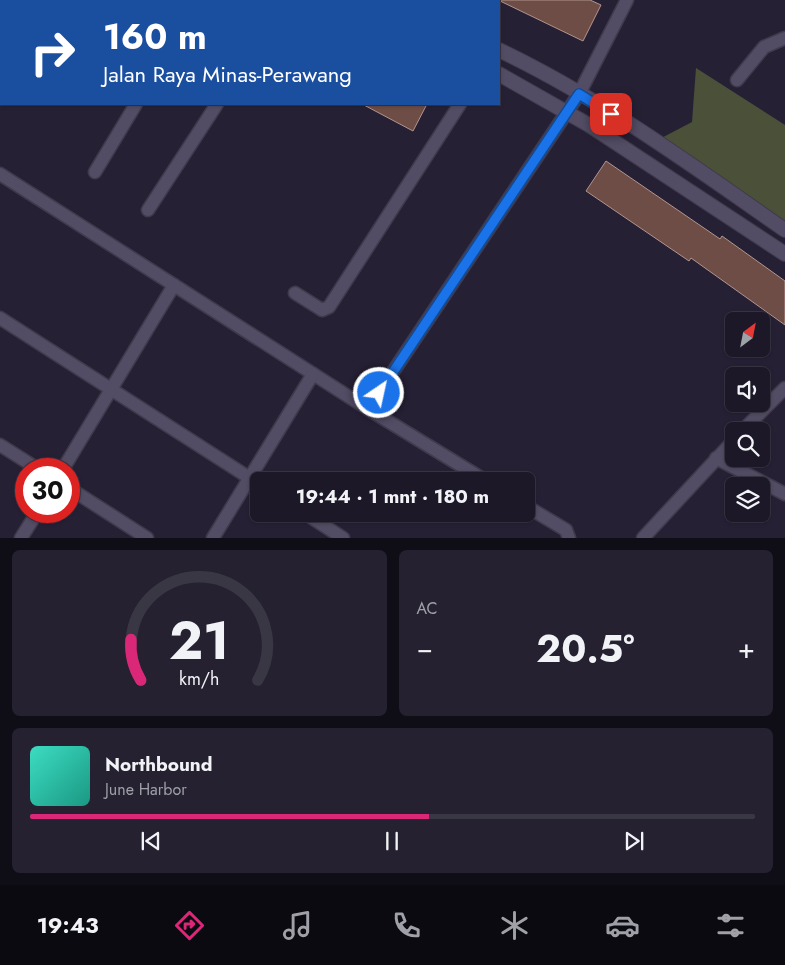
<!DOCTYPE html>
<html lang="id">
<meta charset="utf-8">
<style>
body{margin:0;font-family:Jost,sans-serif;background:#252130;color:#f1f3f6;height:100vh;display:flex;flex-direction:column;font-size:19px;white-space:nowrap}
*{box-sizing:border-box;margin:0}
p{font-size:16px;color:#a0a0a8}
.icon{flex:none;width:28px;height:28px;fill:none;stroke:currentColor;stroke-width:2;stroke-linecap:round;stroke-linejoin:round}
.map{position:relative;height:538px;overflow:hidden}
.sheet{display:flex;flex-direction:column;gap:12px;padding:12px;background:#0f0d16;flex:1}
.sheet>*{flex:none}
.top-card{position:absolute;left:0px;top:0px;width:500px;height:105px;box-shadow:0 1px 4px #0004,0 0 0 1px #3a3745;background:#1a4fa0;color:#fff;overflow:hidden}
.needle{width:32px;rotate:32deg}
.controls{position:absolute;left:725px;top:312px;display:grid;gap:10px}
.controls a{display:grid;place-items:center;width:45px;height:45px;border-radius:8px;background:#1c1828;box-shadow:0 1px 4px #0004,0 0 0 1px #3a3745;font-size:25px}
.speed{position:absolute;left:15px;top:458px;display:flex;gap:10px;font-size:25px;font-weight:700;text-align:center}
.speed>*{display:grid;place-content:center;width:65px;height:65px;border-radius:50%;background:#1c1828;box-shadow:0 1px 4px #0004,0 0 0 1px #3a3745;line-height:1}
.speed .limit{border:8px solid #d22;background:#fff;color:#111}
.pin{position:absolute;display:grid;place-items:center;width:42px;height:42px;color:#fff;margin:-21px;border-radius:10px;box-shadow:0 2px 8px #0006}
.me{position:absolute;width:55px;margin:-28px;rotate:34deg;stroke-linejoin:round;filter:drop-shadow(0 0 4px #0008)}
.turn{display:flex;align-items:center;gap:18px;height:105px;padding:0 20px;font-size:22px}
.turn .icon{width:65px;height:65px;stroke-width:2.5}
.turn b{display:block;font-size:35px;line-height:42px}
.big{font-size:38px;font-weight:700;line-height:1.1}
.sheet .widget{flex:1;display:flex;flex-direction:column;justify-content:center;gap:8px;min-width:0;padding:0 18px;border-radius:8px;background:#252130}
.sheet .dial{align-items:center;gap:0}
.dial svg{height:130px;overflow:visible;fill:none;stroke:#3a3745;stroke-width:7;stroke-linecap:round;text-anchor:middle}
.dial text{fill:#f1f3f6;stroke:none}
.song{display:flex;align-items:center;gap:15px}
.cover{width:60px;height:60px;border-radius:8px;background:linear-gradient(135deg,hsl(170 70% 55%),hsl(170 70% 35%))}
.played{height:5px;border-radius:2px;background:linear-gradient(90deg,#db2777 55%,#3a3745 55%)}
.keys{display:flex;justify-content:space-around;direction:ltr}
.heat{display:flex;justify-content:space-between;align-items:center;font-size:28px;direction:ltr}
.sheet .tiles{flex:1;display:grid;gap:12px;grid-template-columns:1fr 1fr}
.widget:last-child{grid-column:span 2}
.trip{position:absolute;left:250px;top:472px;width:285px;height:50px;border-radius:8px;background:#1c1828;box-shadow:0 1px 4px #0004,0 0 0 1px #3a3745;font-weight:700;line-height:50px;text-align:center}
.dock{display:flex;height:80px;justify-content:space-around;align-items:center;background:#0b0a10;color:#a0a0a8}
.dock .icon{width:35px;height:35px}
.dock .selected{color:#db2777}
.dock b{font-size:22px;color:#f1f3f6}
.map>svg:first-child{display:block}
</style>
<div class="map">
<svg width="785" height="538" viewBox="0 0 785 538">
<rect width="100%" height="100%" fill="#262035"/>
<!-- green -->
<path fill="#4a5138" d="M696,68l89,57v109l-135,-90 42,-22z"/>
<!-- building -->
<g fill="#6d4d45" stroke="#b4958e">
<path d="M498,0h92l11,5 -18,36z"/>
<path d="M362,104h65l-14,27z"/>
<path d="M606,161l114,78 2,-3 63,45v44l-94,-67 -2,3 -103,-70z"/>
</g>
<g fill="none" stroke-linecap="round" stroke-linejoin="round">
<defs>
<g id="service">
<path d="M113,1l1,-1"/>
<path d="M175,1l1,-1"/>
</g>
<g id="minor">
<path d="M198,1l1,-1"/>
<path d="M283,1l1,-1"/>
<path d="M737,80l27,-33 21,-9"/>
<path d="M95,172l41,-68"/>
<path d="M0,174l368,235"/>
<path d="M148,210l69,-106"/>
<path d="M295,293l27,17 7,-3 131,-203"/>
<path d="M0,318l259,166"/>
<path d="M742,431l43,-43"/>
<path d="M0,445l38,24"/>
<path d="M716,458l69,36"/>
<path d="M63,469l111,-184"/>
<path d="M486,481l-118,-72 211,-315 48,-94"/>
<path d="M69,488l78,50"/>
<path d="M526,506l40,24 3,8"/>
<path d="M306,514l37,24"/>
<path d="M21,538l17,-27"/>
<path d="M213,538l100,-164"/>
<path d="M643,538l91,-98"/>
</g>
<g id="secondary">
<path d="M343,0l3,1"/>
<path d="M391,0l2,1"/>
<path d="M499,50c101,48 194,116 286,180"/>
<path d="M499,74l90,51 196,129"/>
</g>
</defs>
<!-- service casing -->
<use href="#service" stroke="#403a4c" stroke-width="9"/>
<!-- minor casing -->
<use href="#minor" stroke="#403a4c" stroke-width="15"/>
<!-- secondary casing -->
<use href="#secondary" stroke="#403a4c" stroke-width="16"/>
<!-- service -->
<use href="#service" stroke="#524c64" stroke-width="6"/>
<!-- minor -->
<use href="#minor" stroke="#524c64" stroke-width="12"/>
<!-- secondary -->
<use href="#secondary" stroke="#524c64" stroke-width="14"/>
</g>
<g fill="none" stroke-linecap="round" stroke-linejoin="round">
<defs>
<path id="route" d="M379,393l200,-299 32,20"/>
</defs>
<!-- route casing -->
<use href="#route" stroke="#114b97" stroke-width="12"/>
<!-- route -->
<use href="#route" stroke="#1a73e8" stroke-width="9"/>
</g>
</svg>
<div class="controls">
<a><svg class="needle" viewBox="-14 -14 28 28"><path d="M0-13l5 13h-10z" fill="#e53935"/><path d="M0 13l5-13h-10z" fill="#a0a0a8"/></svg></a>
<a><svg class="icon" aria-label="sound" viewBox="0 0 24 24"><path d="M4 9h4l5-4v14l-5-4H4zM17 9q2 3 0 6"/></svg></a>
<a><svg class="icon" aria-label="search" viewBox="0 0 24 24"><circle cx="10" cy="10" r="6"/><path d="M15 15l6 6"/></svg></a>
<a><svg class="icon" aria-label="layers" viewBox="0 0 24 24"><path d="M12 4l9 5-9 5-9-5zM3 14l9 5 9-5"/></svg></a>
</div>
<div class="speed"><div class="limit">30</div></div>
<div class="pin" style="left:611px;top:114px;background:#d93025"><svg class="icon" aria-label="arrive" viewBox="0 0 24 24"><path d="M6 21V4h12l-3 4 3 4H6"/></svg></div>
<svg class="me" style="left:379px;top:393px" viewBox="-20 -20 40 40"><circle r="17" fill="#1a73e8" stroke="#fff" stroke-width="3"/><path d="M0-11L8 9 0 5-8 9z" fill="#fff"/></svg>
<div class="trip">19:44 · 1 mnt · 180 m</div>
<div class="top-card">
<div class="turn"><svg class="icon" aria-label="right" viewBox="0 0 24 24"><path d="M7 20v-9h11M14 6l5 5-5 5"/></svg><div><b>160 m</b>Jalan Raya Minas-Perawang</div></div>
</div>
</div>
<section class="sheet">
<div class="tiles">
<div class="widget dial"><svg viewBox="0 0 100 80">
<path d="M14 69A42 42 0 1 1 86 69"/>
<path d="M14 69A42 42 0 0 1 8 44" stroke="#db2777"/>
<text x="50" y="56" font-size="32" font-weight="700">21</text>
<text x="50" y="72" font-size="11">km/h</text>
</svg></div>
<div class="widget"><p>AC</p>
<div class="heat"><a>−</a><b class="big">20.5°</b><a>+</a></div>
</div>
<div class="widget">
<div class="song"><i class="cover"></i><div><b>Northbound</b><p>June Harbor</p></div></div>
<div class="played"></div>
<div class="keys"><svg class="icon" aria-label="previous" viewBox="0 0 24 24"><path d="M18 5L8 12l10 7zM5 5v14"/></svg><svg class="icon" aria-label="pause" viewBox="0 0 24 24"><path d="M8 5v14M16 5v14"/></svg><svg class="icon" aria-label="next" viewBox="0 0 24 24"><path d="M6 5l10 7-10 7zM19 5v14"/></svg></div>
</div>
</div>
</section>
<nav class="dock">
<b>19:43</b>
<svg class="icon selected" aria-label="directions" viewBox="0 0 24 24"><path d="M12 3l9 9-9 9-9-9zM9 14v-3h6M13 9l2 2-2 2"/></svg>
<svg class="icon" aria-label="music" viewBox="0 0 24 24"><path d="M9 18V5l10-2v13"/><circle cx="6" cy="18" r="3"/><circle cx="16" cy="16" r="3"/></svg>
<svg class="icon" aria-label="phone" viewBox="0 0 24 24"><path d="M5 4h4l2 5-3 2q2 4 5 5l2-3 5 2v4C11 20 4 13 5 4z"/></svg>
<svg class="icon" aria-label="climate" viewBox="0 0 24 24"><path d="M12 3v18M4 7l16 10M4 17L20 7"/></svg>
<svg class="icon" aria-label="car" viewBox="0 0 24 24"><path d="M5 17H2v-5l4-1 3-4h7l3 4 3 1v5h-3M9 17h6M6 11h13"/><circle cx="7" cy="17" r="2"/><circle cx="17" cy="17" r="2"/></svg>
<svg class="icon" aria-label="filters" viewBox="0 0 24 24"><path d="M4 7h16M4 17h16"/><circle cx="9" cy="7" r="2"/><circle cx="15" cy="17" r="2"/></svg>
</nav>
